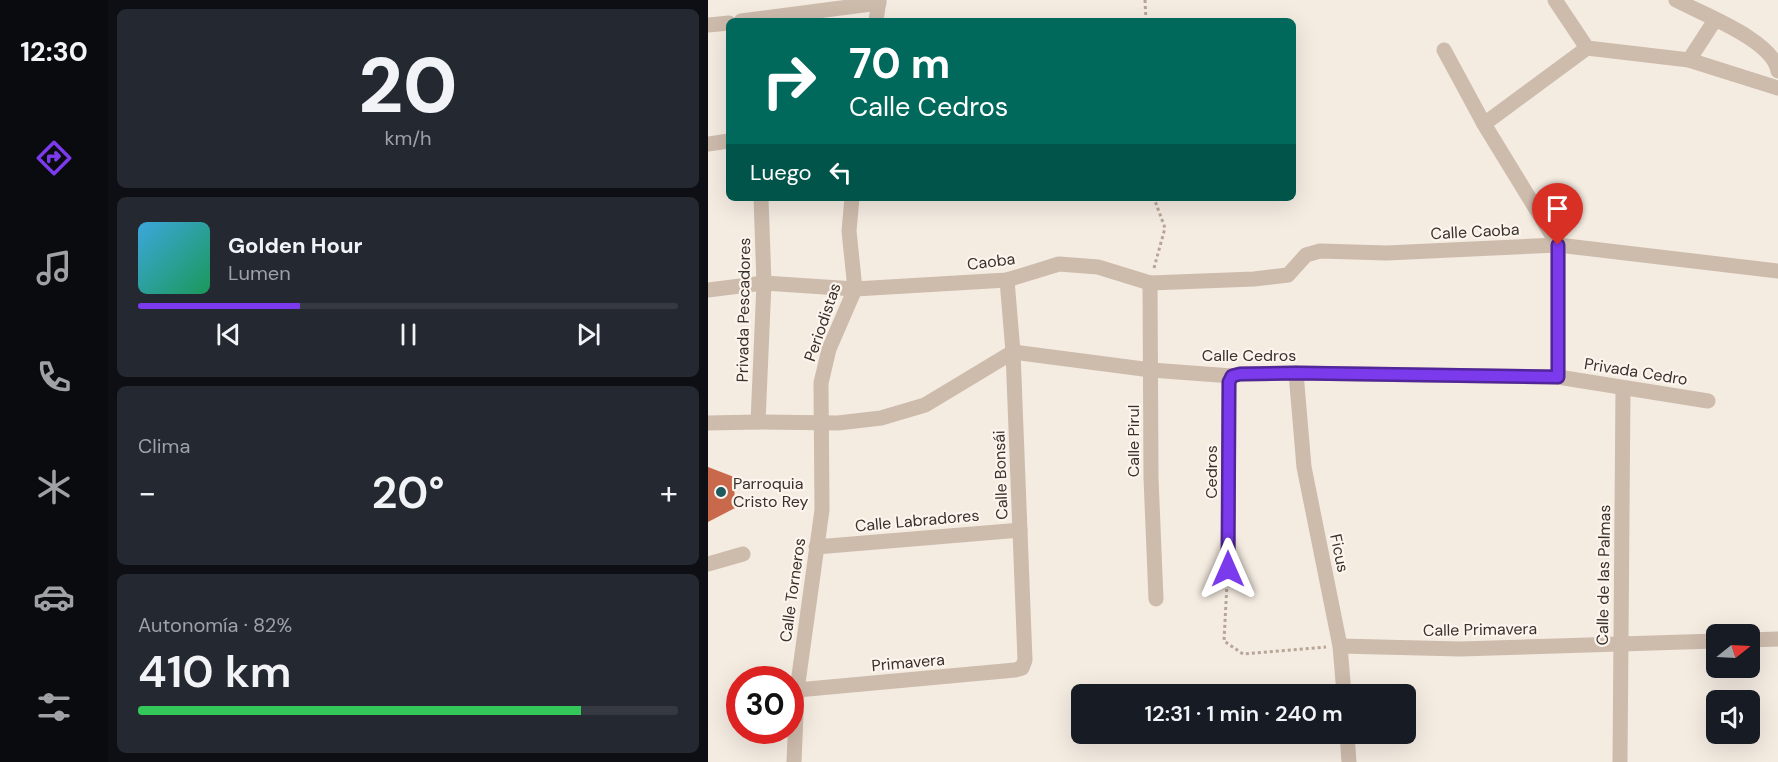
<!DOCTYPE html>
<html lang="es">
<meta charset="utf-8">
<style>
body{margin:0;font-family:"DM Sans",sans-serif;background:#242831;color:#f1f3f6;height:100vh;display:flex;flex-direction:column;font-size:22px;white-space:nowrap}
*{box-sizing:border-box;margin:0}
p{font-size:20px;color:#9ea1a6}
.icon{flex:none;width:33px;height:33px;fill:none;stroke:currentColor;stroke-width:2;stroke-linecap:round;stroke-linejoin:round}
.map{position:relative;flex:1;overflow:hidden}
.panel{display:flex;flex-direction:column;gap:9px;padding:9px;background:#0d0f14;width:600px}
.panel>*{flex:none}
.banner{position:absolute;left:18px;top:18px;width:570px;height:183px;border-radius:9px;box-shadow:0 6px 24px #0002;background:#00695c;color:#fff;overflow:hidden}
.needle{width:39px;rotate:72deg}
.tools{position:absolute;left:998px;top:624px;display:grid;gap:12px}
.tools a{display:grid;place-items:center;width:54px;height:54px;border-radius:9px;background:#171b24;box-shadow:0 6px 24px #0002;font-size:30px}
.speed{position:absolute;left:18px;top:666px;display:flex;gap:12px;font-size:30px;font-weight:700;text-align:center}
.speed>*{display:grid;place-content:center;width:78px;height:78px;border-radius:50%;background:#171b24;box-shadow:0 6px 24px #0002;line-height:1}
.speed .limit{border:9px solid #d22;background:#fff;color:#111}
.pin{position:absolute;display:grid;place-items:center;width:51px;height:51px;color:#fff;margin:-62px -26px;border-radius:50% 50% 50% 0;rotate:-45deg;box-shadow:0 0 6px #0007}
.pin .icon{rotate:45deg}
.me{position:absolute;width:66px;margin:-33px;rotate:0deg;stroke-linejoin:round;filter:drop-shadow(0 0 4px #0008)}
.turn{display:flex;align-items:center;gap:21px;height:126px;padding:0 24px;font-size:27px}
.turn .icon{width:78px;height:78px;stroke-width:2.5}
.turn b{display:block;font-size:42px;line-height:51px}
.then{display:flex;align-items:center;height:57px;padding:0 24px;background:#0003;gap:12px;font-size:22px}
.big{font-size:45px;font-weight:600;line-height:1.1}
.panel .widget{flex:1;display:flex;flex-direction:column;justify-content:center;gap:9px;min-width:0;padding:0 21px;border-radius:9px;background:#242831}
.panel .dial{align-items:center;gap:0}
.dial b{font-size:78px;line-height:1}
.song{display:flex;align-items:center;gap:18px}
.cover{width:72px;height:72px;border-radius:9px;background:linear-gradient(135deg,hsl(200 70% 55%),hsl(150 70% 35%))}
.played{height:6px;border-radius:3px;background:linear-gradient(90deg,#7c3aed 30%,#363941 30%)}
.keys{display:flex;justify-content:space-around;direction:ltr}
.heat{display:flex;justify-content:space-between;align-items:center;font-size:33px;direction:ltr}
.charge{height:9px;border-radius:4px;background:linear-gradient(90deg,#34c759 82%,#363941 0)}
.trip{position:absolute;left:363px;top:684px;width:345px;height:60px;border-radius:9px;background:#171b24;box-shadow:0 6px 24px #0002;font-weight:600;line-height:60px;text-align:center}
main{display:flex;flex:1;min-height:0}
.tab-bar{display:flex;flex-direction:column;width:108px;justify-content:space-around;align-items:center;background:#090b0e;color:#9ea1a6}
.tab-bar .icon{width:42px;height:42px}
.tab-bar .on{color:#7c3aed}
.tab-bar b{font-size:27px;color:#f1f3f6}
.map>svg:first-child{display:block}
</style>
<main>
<nav class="tab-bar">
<b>12:30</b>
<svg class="icon on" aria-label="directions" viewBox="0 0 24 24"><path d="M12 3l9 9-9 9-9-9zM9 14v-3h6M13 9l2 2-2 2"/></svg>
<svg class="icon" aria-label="music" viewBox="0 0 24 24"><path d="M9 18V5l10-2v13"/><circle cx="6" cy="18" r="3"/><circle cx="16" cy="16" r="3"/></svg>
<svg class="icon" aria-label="phone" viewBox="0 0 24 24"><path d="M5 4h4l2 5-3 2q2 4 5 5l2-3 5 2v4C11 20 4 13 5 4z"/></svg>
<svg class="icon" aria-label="climate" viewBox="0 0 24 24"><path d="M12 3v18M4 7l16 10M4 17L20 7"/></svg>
<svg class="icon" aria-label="car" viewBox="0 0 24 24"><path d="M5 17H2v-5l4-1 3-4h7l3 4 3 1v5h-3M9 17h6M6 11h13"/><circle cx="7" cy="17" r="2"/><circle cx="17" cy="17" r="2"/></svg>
<svg class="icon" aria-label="filters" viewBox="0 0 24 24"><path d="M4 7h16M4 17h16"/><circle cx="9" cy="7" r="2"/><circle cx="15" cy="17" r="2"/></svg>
</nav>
<section class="panel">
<div class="widget dial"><b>20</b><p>km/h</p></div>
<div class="widget">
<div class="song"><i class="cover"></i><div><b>Golden Hour</b><p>Lumen</p></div></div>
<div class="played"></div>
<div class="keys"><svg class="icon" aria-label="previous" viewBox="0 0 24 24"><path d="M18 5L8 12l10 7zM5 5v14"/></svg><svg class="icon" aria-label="pause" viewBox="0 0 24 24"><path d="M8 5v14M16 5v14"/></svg><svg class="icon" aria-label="next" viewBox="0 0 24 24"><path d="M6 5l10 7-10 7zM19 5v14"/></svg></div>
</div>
<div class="widget"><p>Clima</p>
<div class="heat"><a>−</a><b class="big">20°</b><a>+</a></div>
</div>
<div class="widget"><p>Autonomía · 82%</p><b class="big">410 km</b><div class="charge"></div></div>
</section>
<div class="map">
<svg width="1070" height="762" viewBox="0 0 1070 762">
<rect width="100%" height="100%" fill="#f4ebe1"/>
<!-- building -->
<path fill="#c8694b" d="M0,467l26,10 1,31 -27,14z"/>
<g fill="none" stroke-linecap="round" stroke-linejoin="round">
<!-- path -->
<g stroke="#b9a596" stroke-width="3" stroke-dasharray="3 3" stroke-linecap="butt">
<path d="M437,0l1,21"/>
<path d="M446,268l11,-40 -11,-30"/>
<path d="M519,583l-3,58 19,13 83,-7"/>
</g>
<!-- minor -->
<g stroke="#cdbbac" stroke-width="15">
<path d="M847,0l32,48 102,12 89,28"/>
<path d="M968,0c26,14 97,40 102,71"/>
<path d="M33,21l138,-18"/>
<path d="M168,21l3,-21"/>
<path d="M0,25l21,-2"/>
<path d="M736,50l40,74"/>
<path d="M981,60l26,-40"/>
<path d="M0,144l21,-3"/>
<path d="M850,245l-74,-121 103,-76"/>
<path d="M850,245v132"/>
<path d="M442,283l1,195 5,121"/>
<path d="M0,290l56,-7 91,6 152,-9 52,-16 39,3 52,16 104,-4 34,-4 18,-20 14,-4 67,2 171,-8 220,26"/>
<path d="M588,373l8,94 36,179 4,48"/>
<path d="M50,422l6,-139 -3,-85"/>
<path d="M0,423l50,-1 80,1 43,-5 44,-13 88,-53 138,18 81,6 8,-2 56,-1 262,4 150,24"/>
<path d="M108,547l204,-17"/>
<path d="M0,564l35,-10"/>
<path d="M520,569l1,-187 3,-6"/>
<path d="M1041,640l29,-1"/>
<path d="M632,646l120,3 256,-8"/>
<path d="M89,690l218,-20 7,-2 3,-8 -12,-308 -6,-72"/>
<path d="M639,734l2,28"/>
<path d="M86,762l3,-72 25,-180 -1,-127 8,-34 26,-60 -6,-58 3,-33"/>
<path d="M912,762l3,-374"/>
</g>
</g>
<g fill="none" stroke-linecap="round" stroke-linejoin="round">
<defs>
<path id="route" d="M520,569l1,-187 3,-6 8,-2 56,-1 262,4v-132"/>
</defs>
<!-- route casing -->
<use href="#route" stroke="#51269a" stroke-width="15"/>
<!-- route -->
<use href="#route" stroke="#7c3aed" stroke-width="10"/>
</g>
<!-- markers -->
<circle fill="#1f5a5e" stroke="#fbf5ee" stroke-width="2" cx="13" cy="492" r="6"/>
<g text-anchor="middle" stroke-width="4.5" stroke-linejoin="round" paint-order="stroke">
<!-- street labels -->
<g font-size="16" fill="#3b302b" stroke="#fbf5ee">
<text transform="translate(767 231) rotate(-3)" y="6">Calle Caoba</text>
<text transform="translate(283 261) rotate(-7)" y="6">Caoba</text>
<text transform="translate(35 310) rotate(-89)" y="6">Privada Pescadores</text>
<text transform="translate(114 322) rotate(-71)" y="6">Periodistas</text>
<text x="541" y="361">Calle Cedros</text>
<text transform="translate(928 371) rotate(9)" y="6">Privada Cedro</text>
<text transform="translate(425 441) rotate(-90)" y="6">Calle Pirul</text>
<text transform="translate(503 472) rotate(-90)" y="6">Cedros</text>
<text transform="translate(292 475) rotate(-92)" y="6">Calle Bonsái</text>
<text transform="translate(209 520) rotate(-5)" y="6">Calle Labradores</text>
<text transform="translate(632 553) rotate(78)" y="6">Ficus</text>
<text transform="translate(895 575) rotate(-89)" y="6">Calle de las Palmas</text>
<text transform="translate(84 590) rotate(-82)" y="6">Calle Torneros</text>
<text transform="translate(772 629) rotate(-1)" y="6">Calle Primavera</text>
<text transform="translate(200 662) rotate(-5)" y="6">Primavera</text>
</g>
<!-- poi labels -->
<g font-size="16" fill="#3b302b" stroke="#fbf5ee" text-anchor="start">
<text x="25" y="489">Parroquia<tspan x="25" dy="18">Cristo Rey</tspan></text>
</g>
</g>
</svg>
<div class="tools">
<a><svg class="needle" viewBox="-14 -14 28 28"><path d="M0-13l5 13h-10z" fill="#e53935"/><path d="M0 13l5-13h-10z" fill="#9ea1a6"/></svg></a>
<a><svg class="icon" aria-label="sound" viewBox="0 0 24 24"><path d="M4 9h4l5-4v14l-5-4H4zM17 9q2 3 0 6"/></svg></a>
</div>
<div class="speed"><div class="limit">30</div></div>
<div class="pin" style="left:850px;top:245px;background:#d93025"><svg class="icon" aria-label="arrive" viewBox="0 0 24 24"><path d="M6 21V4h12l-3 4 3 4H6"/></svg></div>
<svg class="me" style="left:520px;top:569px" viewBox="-20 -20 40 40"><path d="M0-17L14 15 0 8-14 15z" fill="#7c3aed" stroke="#fff" stroke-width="4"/></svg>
<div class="trip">12:31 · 1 min · 240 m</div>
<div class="banner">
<div class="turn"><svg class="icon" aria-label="right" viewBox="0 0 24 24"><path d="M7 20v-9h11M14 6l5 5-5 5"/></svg><div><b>70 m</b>Calle Cedros</div></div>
<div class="then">Luego<svg class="icon" aria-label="left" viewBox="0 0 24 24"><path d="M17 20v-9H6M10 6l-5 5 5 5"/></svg></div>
</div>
</div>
</main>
